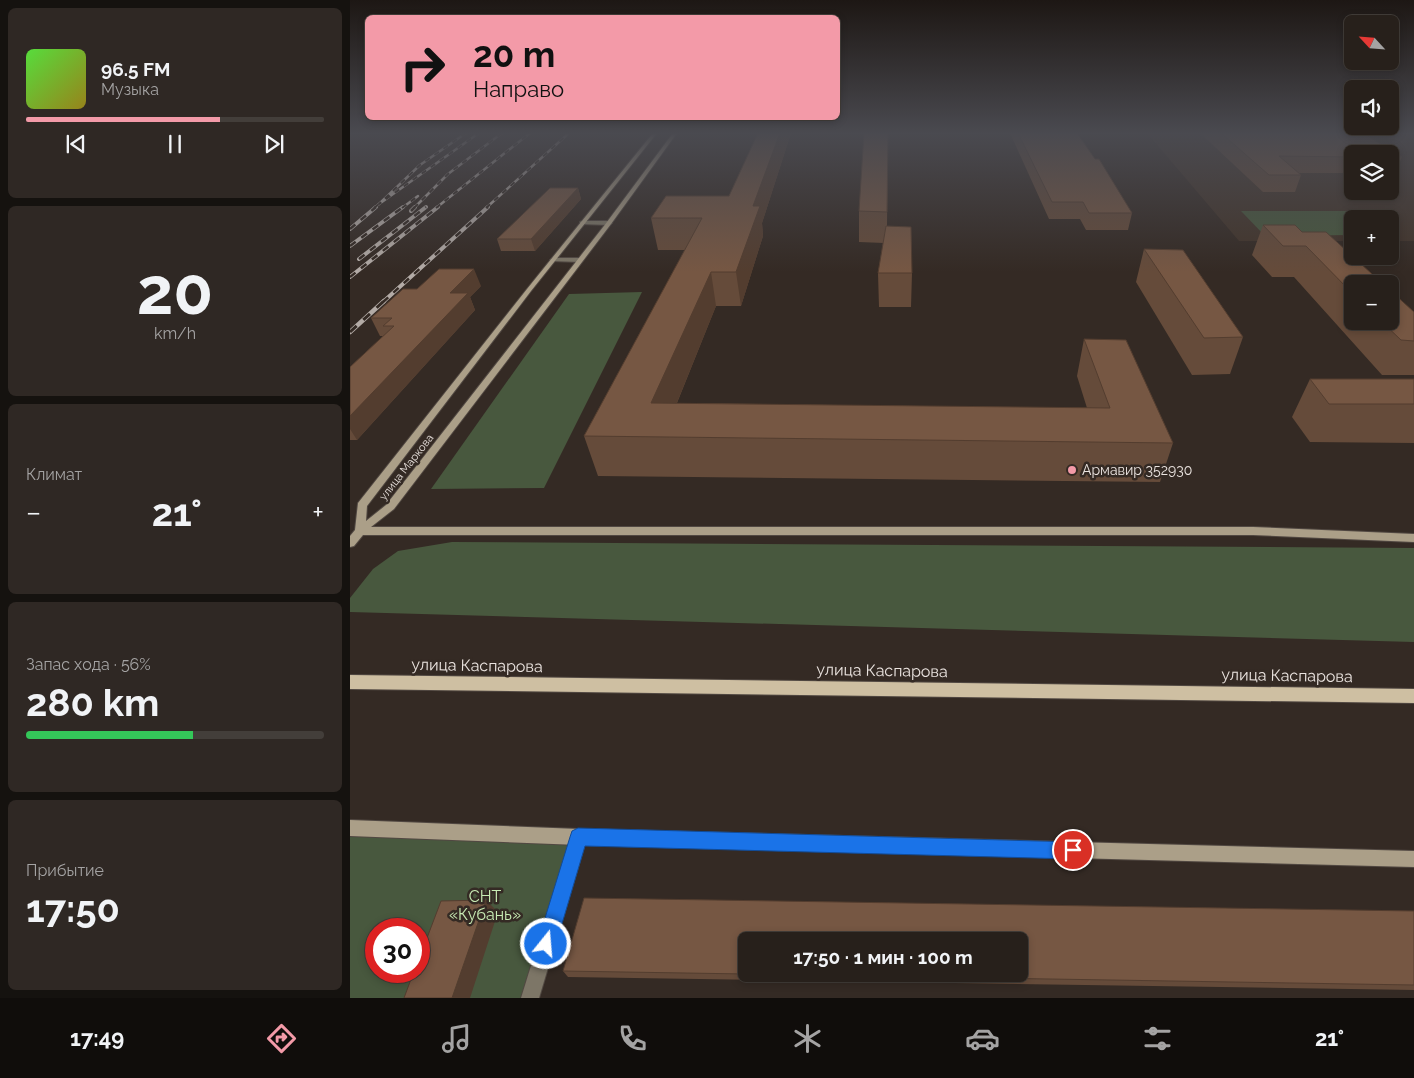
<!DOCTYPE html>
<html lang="ru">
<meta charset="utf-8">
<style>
body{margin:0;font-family:Raleway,sans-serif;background:#2f2824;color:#f1f3f6;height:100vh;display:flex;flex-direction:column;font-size:19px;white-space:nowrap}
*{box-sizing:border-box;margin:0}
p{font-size:16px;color:#a4a3a3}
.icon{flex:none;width:28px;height:28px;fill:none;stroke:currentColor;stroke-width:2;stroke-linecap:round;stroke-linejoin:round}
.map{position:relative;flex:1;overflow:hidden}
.sheet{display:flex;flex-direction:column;gap:8px;padding:8px;background:#15120f;width:350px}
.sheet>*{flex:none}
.hud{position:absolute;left:15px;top:15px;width:475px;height:105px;border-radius:8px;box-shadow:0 2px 8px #0003,0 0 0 1px #433e3a;background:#f39aa8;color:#111;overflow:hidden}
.needle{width:32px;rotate:296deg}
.fabs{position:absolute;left:994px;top:15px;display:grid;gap:10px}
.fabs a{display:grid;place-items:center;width:55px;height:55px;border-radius:8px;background:#27201b;box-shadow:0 2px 8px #0003,0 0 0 1px #433e3a;font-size:25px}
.speed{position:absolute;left:15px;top:918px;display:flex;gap:10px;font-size:25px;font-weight:700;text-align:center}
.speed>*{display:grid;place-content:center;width:65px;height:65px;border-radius:50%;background:#27201b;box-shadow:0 2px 8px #0003,0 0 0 1px #433e3a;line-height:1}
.speed .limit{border:8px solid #d22;background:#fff;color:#111}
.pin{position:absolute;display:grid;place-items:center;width:42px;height:42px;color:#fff;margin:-21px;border:2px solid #fff;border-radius:50%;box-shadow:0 1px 5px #0007}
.me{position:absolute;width:55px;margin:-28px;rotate:17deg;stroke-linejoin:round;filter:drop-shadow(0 0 4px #0008)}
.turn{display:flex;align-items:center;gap:18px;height:105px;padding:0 25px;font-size:22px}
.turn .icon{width:65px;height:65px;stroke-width:2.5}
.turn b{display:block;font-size:35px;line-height:42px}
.big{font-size:38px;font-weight:700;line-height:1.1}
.sheet .tile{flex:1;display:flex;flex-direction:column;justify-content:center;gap:8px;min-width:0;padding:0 18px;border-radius:8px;background:#2f2824}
.sheet .dial{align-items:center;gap:0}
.dial b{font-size:65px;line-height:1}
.song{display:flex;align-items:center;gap:15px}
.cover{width:60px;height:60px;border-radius:8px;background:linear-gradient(135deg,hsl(110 70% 55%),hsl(50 70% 35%))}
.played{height:5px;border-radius:2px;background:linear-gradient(90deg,#f39aa8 65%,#433e3a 65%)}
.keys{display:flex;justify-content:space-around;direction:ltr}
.heat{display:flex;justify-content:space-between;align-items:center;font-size:28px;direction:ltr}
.charge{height:8px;border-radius:4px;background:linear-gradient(90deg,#34c759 56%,#433e3a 0)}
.trip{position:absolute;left:388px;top:932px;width:290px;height:50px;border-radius:8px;background:#27201b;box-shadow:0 2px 8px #0003,0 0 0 1px #433e3a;font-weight:700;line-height:50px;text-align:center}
.menu{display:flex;height:80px;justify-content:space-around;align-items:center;background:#100d0b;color:#a4a3a3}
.menu .icon{width:35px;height:35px}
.menu .active{color:#f39aa8}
.menu b{font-size:22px;color:#f1f3f6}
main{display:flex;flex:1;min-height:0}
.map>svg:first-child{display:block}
</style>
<main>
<section class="sheet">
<div class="tile">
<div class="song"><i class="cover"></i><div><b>96.5 FM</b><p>Музыка</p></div></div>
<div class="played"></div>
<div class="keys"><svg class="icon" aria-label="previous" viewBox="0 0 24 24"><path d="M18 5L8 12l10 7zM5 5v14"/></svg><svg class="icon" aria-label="pause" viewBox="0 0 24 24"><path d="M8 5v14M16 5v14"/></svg><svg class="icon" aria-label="next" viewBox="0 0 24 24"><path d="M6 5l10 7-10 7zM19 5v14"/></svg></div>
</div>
<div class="tile dial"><b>20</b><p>km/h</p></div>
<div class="tile"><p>Климат</p>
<div class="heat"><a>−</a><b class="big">21°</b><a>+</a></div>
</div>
<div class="tile"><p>Запас хода · 56%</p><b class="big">280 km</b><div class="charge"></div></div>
<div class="tile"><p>Прибытие</p><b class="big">17:50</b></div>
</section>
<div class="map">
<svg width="1064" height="998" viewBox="0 0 1064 998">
<rect width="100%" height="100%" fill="#342a24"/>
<!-- built -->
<path fill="#42342a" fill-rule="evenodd" d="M797,133h267v108h-24v-22h-38v22h-113zM1002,154h38v37h-38z"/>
<!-- green -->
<g fill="#48583e" fill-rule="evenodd">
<path d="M891,211h121l11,8h-21v16l-87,1z"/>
<path d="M292,292l-98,196 -113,1 138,-195z"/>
<path d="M102,542l962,6v94l-1064,-30v-14l23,-29 25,-18z"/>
<path d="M0,828l229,9 -49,161h-180zM26,929h43v42h-43z"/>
</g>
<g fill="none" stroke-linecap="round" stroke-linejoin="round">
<defs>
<g id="street">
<path d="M232,221h27l3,2 -3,2 -29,-1v-2z"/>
<path d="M203,258h27l3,2 -3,2 -29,-1 -1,-1z"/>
<path d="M229,829l5,3 3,5 -48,161h-18l50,-161 3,-5z"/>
</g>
<g id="secondary">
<path d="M303,133h4l-126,158 -164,215 -1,15 20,-16 221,-283 66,-89h4l-66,91 -217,285 -23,18h882l161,7v8l-161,-7h-890l-9,11 -4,1v-11l5,-6 3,-27 169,-214z"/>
<path d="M0,820l229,9 835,22v16l-835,-22 -229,-9z"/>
</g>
<path id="primary" d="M0,675l1064,14v14l-1064,-14z"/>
</defs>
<!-- street casing -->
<use href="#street" stroke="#514842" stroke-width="2"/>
<!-- secondary casing -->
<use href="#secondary" stroke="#514842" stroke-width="2"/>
<!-- primary casing -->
<use href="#primary" stroke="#514842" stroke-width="2"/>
<!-- street -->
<use href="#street" fill="#7d7667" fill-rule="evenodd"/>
<!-- secondary -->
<use href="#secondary" fill="#ab9f88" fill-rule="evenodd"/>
<!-- primary -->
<use href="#primary" fill="#cebfa2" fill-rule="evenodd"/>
<defs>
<g id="rail-far2">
<path d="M116,133l-46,32 -41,39 100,-71"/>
<path d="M24,208l5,-4"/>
<path d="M52,208l16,-12"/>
<path d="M64,208l34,-34 54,-41"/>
<path d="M86,208l94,-75"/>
<path d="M136,208l83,-75"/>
</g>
<g id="rail-far1">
<path d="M61,211l4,-4"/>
<path d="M0,229l26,-22"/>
<path d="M0,246l53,-39"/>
<path d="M9,259l67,-52"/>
<path d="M0,277l88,-70"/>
<path d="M33,302l105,-95"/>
</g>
<path id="rail" d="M0,332l34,-31"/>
</defs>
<!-- rail-far2 casing -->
<use href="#rail-far2" stroke="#b3aba6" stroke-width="2.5"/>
<!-- rail-far1 casing -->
<use href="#rail-far1" stroke="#b3aba6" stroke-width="4"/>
<!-- rail casing -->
<use href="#rail" stroke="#b3aba6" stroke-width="4.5"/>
<!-- rail-far2 -->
<use href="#rail-far2" stroke="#342a24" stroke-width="2" stroke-dasharray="5.5" stroke-linecap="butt"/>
<!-- rail-far1 -->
<use href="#rail-far1" stroke="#342a24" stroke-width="2.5" stroke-dasharray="7" stroke-linecap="butt"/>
<!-- rail -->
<use href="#rail" stroke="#342a24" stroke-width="3" stroke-dasharray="9" stroke-linecap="butt"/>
</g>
<!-- wall -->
<g fill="#654b3a">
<path d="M408,133h33l-29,90 1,13 -22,70h-25l-39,97 410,5 -10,-32 7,-37 89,104 -13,39 -562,-6 -14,-40 101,-186h-27l-7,-32 78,-22z"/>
<path d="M538,133l-1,93 25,47 -1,34h-32l-1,-34 6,-30 -25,-1v-31z"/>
<path d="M660,133h67l55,80 -4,17h-42l-6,-11h-31z"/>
<path d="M850,133h163l39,24 -7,16h-5v-19h-38v19h-53l2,2 -6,17h-32z"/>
<path d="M228,188l3,11 -46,52h-34l-4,-12z"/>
<path d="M913,225h32l57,59v37h38l24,-9v63h-32l-88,-98h-22l-20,-22z"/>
<path d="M794,249l99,88 -13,37 -38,1 -56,-93z"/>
<path d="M131,286l-11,11 5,13 -118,130h-7v-73l33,-31h-3l-9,-18z"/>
<path d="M960,379h104v64l-104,-1 -18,-25z"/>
<path d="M1064,911v79l-846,-13 -5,-6z"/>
</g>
<!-- shaded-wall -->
<g fill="#533d2f">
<path d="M430,133h11l-29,90 1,13 -22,70 -5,-34 17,-66z"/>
<path d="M228,188l3,11 -46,52 -4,-12z"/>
<path d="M124,269l7,17 -11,11 5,13 -118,130 -7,-11v-13l100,-123z"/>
<path d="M361,272l5,34 -53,131 -12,-34z"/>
<path d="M136,900l12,12 -28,86h-18z"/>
</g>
<!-- building -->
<g fill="#765743" stroke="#533d2f" fill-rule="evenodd">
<path d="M408,133h22l-27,73h7l-24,66h-25l-60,131 459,5 -26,-69 42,1 47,103 -589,-7 118,-218h-51l15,-22h63z"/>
<path d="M514,133h24l-1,79 -28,-1z"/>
<path d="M668,133h59l18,26h4l33,54h-43l-6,-11h-31z"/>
<path d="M871,133h142l39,24h-12v-3h-38v3l-73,-1 22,19h-32z"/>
<path d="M200,188h28l-47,51h-34z"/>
<path d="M913,225h32l7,7h24l57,52h-31v9l-46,-47h-23z"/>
<path d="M536,226l25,1 1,46h-34z"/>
<path d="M794,249l39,1 60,87 -39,1z"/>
<path d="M89,269h35l-24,24h18l-118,123v-49l44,-41h-11l9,-8h-21l32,-29h14z"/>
<path d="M1040,290l24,22v29l-13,-1 -20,-19h9z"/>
<path d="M960,379h104v25h-85z"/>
<path d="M234,898l830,13v74l-851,-14zM396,941h273v33h-273z"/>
<path d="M136,900l-34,98h-48l10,-27h5v-12l22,-58z"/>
</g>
<!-- sky -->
<linearGradient id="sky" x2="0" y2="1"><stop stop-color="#1d1714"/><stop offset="0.49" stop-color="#4a4a50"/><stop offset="1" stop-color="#4a4a50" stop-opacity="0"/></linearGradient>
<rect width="1064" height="272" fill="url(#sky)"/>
<!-- route -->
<path fill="#1a73e8" stroke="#114b97" d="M228,828l495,14 6,2 2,6 -2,7 -6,2 -488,-13 -29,98 -3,7 -7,3 -7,-3 -2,-7 33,-107 2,-6z"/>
<!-- markers -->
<circle fill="#f39aa8" stroke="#342a24" stroke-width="2" cx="722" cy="470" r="5"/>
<g text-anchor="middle" stroke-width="5" stroke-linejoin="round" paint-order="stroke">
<!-- far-street labels -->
<g font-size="11" fill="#ebe4e0" stroke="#342a24">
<text transform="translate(56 467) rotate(-52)" y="4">улица Маркова</text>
</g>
<!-- poi labels -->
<g font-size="14" fill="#ebe4e0" stroke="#342a24" text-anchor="start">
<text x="732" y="475">Армавир 352930</text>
</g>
<!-- near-street labels -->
<g font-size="16" fill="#ebe4e0" stroke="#342a24">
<text transform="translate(127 665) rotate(1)" y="6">улица Каспарова</text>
<text transform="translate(532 670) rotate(1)" y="6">улица Каспарова</text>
<text transform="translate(937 675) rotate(1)" y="6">улица Каспарова</text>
</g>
<!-- near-park labels -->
<g font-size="16" fill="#c8ebb4" stroke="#342a24">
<text x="135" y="902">СНТ<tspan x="135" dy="18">«Кубань»</tspan></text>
</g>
</g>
</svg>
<div class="fabs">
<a><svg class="needle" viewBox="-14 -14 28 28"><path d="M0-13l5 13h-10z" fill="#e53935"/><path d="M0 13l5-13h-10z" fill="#a4a3a3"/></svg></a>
<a><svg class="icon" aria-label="sound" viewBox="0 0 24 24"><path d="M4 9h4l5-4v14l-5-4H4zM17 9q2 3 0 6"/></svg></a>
<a><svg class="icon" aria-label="layers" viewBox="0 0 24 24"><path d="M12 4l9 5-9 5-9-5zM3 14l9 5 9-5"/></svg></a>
<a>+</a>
<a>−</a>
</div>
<div class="speed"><div class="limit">30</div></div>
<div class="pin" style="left:723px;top:850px;background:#d93025"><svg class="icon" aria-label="arrive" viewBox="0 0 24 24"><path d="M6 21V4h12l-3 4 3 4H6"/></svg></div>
<svg class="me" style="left:196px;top:944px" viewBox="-20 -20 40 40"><circle r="17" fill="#1a73e8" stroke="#fff" stroke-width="3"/><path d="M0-11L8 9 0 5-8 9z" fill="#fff"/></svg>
<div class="trip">17:50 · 1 мин · 100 m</div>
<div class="hud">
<div class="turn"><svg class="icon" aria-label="right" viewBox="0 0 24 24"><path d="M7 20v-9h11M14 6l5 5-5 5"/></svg><div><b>20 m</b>Направо</div></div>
</div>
</div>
</main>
<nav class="menu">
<b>17:49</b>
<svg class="icon active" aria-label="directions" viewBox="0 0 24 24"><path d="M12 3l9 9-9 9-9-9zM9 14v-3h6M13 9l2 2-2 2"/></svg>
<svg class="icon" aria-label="music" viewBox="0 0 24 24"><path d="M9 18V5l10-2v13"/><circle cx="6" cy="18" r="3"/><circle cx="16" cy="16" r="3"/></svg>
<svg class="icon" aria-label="phone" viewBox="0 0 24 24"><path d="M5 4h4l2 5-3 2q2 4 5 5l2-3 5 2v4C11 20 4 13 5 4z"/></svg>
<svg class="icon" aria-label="climate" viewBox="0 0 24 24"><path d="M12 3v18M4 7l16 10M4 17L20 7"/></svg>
<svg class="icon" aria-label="car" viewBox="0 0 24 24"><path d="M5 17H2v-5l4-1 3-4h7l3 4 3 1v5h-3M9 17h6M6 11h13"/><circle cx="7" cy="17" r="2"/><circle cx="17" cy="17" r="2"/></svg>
<svg class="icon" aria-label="filters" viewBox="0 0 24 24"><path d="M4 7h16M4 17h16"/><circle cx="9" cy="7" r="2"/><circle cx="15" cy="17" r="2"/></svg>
<b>21°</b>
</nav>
